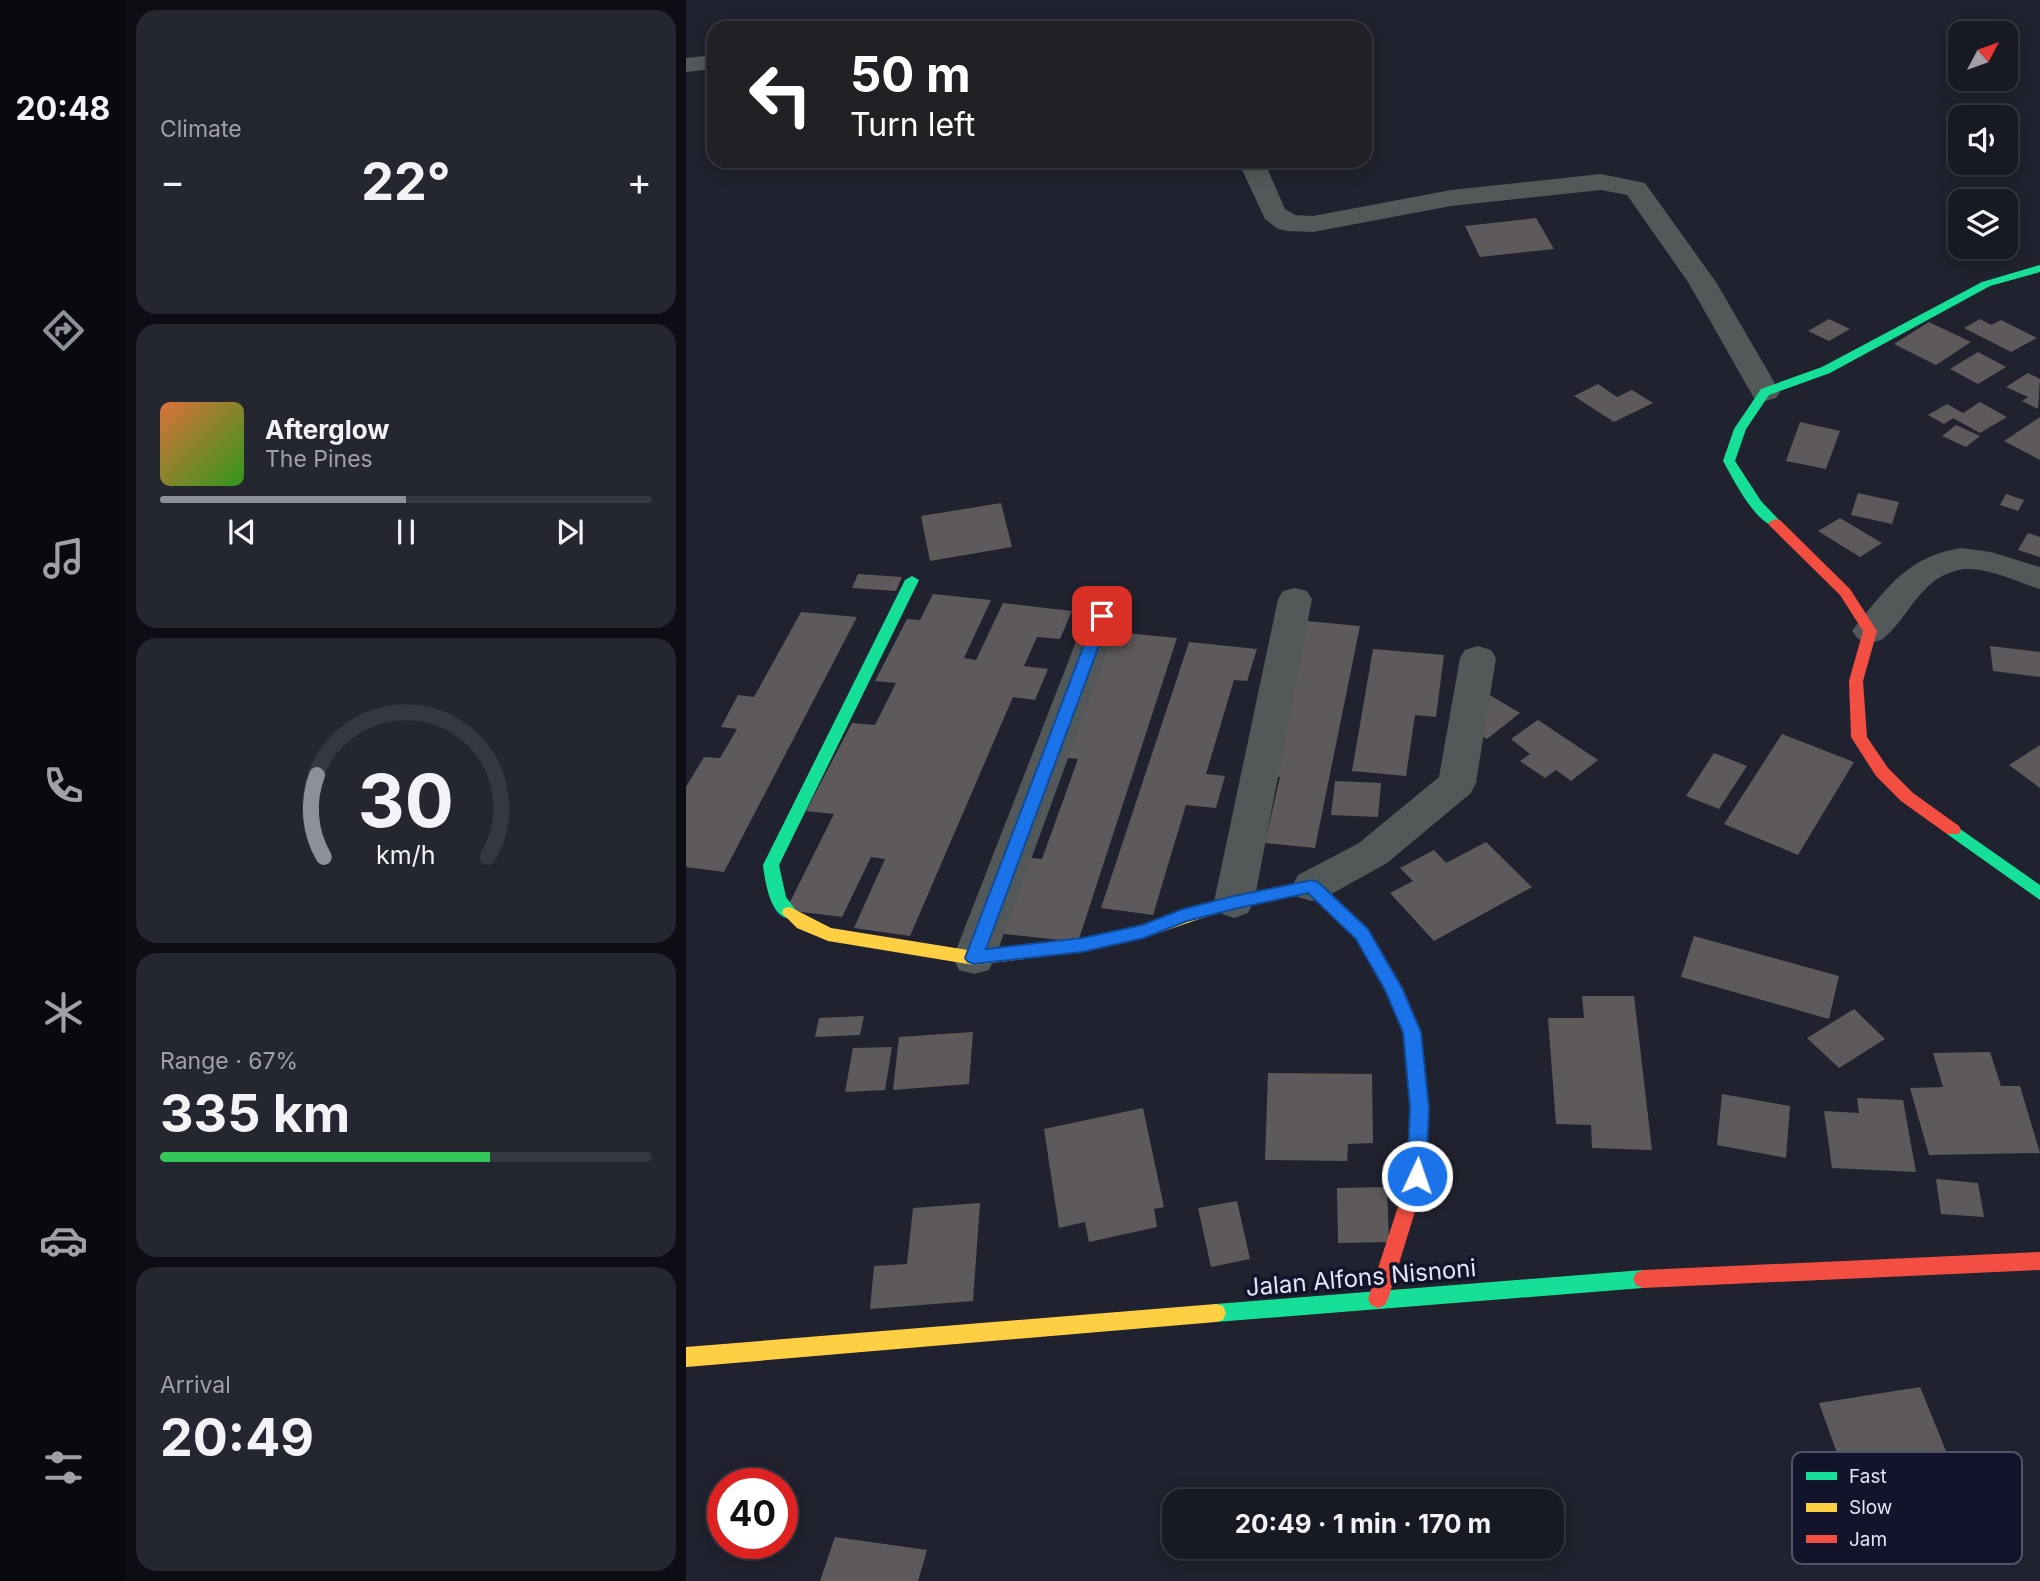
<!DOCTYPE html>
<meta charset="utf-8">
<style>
body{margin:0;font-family:Inter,sans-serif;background:#252730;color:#f1f3f6;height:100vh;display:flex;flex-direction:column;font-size:26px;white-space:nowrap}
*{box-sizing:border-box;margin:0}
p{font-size:23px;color:#9fa1a6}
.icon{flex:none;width:38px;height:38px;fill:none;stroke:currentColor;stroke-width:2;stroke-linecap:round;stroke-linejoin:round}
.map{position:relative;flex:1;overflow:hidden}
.side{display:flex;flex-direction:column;gap:10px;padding:10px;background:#0d0e13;width:560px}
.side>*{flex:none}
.guide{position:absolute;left:21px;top:21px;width:665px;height:147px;border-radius:21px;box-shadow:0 4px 18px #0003,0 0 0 2px #363841;background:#202124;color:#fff;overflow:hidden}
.needle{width:46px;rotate:49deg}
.controls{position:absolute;left:1262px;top:21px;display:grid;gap:14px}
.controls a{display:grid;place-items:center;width:70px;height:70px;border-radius:14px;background:#181a23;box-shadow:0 4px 18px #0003,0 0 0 2px #363841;font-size:35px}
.speed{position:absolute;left:21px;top:1468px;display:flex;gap:14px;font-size:35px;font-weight:700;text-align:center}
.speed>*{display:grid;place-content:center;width:91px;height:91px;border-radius:50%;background:#181a23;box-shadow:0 4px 18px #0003,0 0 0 2px #363841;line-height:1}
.speed .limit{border:10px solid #d22;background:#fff;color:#111}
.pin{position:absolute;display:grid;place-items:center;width:60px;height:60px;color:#fff;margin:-30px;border-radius:14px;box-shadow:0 4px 10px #0006}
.me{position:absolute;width:77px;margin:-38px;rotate:3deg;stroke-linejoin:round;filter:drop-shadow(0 0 5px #0008)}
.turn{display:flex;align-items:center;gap:24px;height:147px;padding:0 28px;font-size:32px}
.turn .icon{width:91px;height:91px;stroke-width:2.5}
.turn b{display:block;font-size:49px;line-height:60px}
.big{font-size:52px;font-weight:700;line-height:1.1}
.side .widget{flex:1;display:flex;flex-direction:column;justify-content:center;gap:10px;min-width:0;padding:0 24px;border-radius:21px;background:#252730}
.side .dial{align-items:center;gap:0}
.dial svg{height:182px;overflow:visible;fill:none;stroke:#363841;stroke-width:7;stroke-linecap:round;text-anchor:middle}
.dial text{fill:#f1f3f6;stroke:none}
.song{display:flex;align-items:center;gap:21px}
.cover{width:84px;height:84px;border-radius:10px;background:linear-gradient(135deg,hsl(20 70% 55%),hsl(110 70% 35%))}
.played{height:7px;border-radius:4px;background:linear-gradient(90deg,#8c9099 50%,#363841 50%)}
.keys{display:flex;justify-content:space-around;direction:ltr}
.heat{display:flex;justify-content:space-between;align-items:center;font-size:38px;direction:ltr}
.charge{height:10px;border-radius:5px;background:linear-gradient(90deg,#34c759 67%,#363841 0)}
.trip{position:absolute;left:476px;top:1489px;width:402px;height:70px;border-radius:21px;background:#181a23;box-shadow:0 4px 18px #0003,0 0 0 2px #363841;font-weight:700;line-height:70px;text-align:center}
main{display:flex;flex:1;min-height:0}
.menu{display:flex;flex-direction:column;width:126px;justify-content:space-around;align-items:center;background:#0a0a0e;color:#9fa1a6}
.menu .icon{width:49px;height:49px}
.menu .current{color:#8c9099}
.menu b{font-size:32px;color:#f1f3f6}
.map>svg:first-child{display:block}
</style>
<main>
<nav class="menu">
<b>20:48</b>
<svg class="icon current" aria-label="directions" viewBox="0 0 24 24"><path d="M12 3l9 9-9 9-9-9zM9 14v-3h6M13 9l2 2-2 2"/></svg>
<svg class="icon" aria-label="music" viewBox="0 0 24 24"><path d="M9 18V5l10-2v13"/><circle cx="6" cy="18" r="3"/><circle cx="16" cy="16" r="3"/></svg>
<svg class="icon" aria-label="phone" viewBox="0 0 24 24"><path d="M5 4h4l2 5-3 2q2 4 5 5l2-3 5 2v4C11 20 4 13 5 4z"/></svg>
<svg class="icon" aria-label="climate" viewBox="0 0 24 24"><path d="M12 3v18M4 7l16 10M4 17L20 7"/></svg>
<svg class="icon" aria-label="car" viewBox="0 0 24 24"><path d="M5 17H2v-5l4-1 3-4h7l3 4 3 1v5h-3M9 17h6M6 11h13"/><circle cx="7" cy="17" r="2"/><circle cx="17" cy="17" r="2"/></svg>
<svg class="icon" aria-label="filters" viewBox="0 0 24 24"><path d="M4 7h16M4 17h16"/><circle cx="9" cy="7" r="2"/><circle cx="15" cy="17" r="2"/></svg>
</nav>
<section class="side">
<div class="widget"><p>Climate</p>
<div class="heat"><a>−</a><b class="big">22°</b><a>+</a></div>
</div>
<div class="widget">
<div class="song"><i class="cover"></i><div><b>Afterglow</b><p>The Pines</p></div></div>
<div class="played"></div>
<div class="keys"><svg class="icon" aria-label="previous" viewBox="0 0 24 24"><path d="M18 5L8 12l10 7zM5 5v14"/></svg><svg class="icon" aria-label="pause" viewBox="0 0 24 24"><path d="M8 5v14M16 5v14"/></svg><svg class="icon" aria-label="next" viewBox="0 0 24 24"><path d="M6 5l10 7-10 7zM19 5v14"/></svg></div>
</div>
<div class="widget dial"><svg viewBox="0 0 100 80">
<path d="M14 69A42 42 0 1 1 86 69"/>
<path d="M14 69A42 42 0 0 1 11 33" stroke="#8c9099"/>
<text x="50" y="56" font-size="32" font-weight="700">30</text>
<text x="50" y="72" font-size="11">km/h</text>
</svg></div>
<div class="widget"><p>Range · 67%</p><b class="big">335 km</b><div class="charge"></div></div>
<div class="widget"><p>Arrival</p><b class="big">20:49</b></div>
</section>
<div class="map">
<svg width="1354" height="1581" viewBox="0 0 1354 1581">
<rect width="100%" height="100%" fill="#20222f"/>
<!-- building -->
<g fill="#5e5a5c">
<path d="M850,218l18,31 -74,8 -15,-31z"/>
<path d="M1143,319l21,10 -21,12 -21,-10z"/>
<path d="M1294,319l11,6 10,-5 36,18 -26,14 -47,-24z"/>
<path d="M1243,322l42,20 -35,23 -42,-21z"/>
<path d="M1292,352l28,15 -28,17 -28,-15z"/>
<path d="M1342,373l12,6 -2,30 -16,-8 6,-4 -22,-10z"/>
<path d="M912,384l19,13 15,-7 21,13 -39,19 -40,-26z"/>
<path d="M1294,402l27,15 -27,16 -27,-15 -9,6 -16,-9 19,-11 16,9z"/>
<path d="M1354,417v43l-36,-19z"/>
<path d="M1114,422l40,9 -14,38 -40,-8z"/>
<path d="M1270,425l24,11 -14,11 -24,-11z"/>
<path d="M1172,493l41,9 -7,22 -41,-9z"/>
<path d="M1320,494l18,6 -6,11 -18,-6z"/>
<path d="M315,503l11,44 -82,14 -9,-45z"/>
<path d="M1154,518l42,25 -22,14 -42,-26z"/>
<path d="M1342,533l12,4v20l-22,-7z"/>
<path d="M172,574l44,3 -6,14 -44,-3z"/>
<path d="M247,594l58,6 -27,58 12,2 27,-57 69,8 -12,28 -23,-2 -13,29 24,3 -13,31 -22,-3 -103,239 -56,-8 31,-69 -14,-2 -29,60 -56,-7 48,-96 -28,-3 46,-88 23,2 21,-42 -21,-2 32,-62 13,1z"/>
<path d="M115,612l56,5 -133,255 -38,-5v-80l18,-30 16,1 17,-29 -16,-2 17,-32 16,2z"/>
<path d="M599,619l75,7 -45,222 -50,-5 15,-66 -33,-4z"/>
<path d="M409,630l82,8 -99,304 -102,-11 29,-76 37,4 36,-100 -29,-3z"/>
<path d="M503,642l68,7 -10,32 -13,-1 -28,94 19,2 -9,32 -30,-3 -33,110 -52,-7z"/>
<path d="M1304,646l50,6v25l-47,-6z"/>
<path d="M687,649l71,6 -8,62 -21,-2 -9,61 -54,-5z"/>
<path d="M802,694l32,19 -33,26 -32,-19z"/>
<path d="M852,720l60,40 -27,21 -15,-11 -11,8 -25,-17 10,-7 -19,-15z"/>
<path d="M1096,734l72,28 -56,93 -74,-31z"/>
<path d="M1354,745v43l-31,-23z"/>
<path d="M1028,753l33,13 -28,43 -33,-13z"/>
<path d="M649,781l46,2 -3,34 -47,-2z"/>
<path d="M800,842l46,45 -98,54 -44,-48 23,-12 -13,-13 34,-18 12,13z"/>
<path d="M1008,936l145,40 -10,43 -148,-42z"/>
<path d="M896,996h52l18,154 -60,-2 -1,-23 -35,-1 -8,-106h36z"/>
<path d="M1168,1009l31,30 -46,29 -32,-30z"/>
<path d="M178,1016l-4,19 -45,2 4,-19z"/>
<path d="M287,1032l-4,52 -76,6 6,-53z"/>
<path d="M206,1047l-7,43 -40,2 8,-44z"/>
<path d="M1304,1052l11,34h19l20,67 -111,2 -19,-67 33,-1 -10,-34z"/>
<path d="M582,1073l104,1 1,69 -25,1 -1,17 -82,-1z"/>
<path d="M1036,1094l68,12 -4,52 -69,-13z"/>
<path d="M1171,1098l46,2 13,72 -84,-4 -8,-57 35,2z"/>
<path d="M457,1108l21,99 -10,2 3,18 -68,15 -4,-20 -26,6 -15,-99z"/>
<path d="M1250,1179l42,4 6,34 -43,-3z"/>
<path d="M701,1187l2,55 -51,1 -1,-55z"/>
<path d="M551,1201l13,58 -39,8 -13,-59z"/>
<path d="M294,1203l-7,98 -103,8 4,-43 33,-2 6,-56z"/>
<path d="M1234,1387l46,113 -106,17 -41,-114z"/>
<path d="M149,1537l92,13 -9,31h-98z"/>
</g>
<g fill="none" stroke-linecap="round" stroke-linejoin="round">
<!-- street -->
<g fill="#535858" fill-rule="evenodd">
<path d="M28,55v14l-28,3v-14z"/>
<path d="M552,161h26l21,48 10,6 18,1 138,-26 150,-16 44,9 71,99 64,110 -4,6 -11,3 -11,-3 -66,-116 -61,-87 -26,-5 -150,16 -138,26 -25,-1 -10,-2 -13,-10z"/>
<path d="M1275,548l30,4 49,15v22c-25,-7 -59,-26 -85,-18 -35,9 -47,47 -71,67 -8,6 -18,4 -26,1l-6,-8 6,-8c31,-38 52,-67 103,-75z"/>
<path d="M609,588l12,3 5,8 -58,303 -6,11 -14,5 -14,-5 -6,-11 64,-303 5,-8z"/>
<path d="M417,605l12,3 5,8 -125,342 -6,12 -15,4 -15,-4 -6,-12 133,-342 5,-8z"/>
<path d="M792,646l13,4 5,8 -20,125 -5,10 -84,70 -61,34 -14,4 -14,-4 -6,-11 6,-11 61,-32 80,-66 21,-119 5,-8z"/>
</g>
<!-- fast -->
<g fill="#16e098" fill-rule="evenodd">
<path d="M1354,265v7l-50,14 -160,87 -61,22 -23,34 -11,32 26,40 21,22 -7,4c-22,-7 -41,-47 -52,-66l11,-32 27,-40 61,-22 160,-85z"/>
<path d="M226,576l7,4 -140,285 7,32 12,16 -2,5c-25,7 -31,-37 -33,-53l142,-285z"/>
<path d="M1267,824l87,61v15l-93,-66 -2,-4 2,-4z"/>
<path d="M957,1270l7,3 3,6 -3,6 -7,3 -427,34 -7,-2 -3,-7 3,-7 7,-2z"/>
</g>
<!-- slow -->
<g fill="#ffcf43" fill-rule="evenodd">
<path d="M522,903l6,1 2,5 -2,5 -70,24 -62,14 -108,13 -146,-24 -31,-13 -15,-15 2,-5 6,-1 41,21 143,23 108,-13 61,-13z"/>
<path d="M530,1304l7,2 3,7 -3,7 -7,2 -530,45v-20z"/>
</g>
<!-- jam -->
<g fill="#f24e42" fill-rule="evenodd">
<path d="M1089,519l5,1 70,69 27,42 -14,50 4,56 21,31 25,25 46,33 2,4 -2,4h-12l-46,-33 -25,-25 -25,-39 -2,-56 14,-50 -23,-36 -70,-69 -2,-3z"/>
<path d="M626,880l6,2 50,47 35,59 18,44 8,76 -3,68 -38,123 -3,6 -7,3 -7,-3 -3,-6 40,-123 3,-68 -8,-76 -17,-42 -30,-51 -47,-46 -101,22 -6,-1 -2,-5 2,-5 6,-1z"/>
<path d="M1354,1252v18l-397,18 -7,-3 -3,-6 3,-6 7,-3z"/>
</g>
</g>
<!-- route -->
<path fill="#1a73e8" stroke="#114b97" stroke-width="2" d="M416,611l8,5 -124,333 96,-11 60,-13 41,-16 51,-13 78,-16 6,2 50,47 34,59 19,44 8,76 -3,68 -2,6 -7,2 -7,-2 -3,-6 3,-68 -7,-76 -18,-42 -29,-51 -48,-46 -74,16 -47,12 -43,17 -62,14 -108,12 -6,-2 -3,-4 130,-342z"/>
<g text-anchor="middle" stroke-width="7" stroke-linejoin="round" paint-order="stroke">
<!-- near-street labels -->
<g font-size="24" fill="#e3e6f7" stroke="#12142b">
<text transform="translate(675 1278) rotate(-5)" y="8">Jalan Alfons Nisnoni</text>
</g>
</g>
<!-- legend -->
<rect x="1106" y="1452" width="230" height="112" rx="10" fill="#12142b" stroke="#515368" stroke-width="2"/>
<rect x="1120" y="1472" width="31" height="8" fill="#16e098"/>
<rect x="1120" y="1503" width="31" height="9" fill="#ffcf43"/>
<rect x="1120" y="1535" width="31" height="8" fill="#f24e42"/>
<g font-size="19" fill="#e3e6f7">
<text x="1163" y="1483">Fast</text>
<text x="1163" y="1514">Slow</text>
<text x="1163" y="1546">Jam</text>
</g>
</svg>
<div class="controls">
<a><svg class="needle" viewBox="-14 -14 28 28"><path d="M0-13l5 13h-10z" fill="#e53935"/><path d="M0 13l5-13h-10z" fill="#9fa1a6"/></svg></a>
<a><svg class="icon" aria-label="sound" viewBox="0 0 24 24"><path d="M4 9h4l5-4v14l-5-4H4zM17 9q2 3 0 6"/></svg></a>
<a><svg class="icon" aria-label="layers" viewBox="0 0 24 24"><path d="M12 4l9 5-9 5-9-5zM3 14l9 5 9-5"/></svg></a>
</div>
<div class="speed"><div class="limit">40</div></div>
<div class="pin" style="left:416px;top:616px;background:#d93025"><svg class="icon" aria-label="arrive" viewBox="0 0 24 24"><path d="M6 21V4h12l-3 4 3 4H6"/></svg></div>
<svg class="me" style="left:731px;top:1176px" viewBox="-20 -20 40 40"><circle r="17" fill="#1a73e8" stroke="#fff" stroke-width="3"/><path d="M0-11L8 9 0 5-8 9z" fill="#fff"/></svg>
<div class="trip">20:49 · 1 min · 170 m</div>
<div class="guide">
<div class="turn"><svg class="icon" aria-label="left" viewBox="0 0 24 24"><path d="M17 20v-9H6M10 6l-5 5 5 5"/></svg><div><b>50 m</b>Turn left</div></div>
</div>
</div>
</main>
